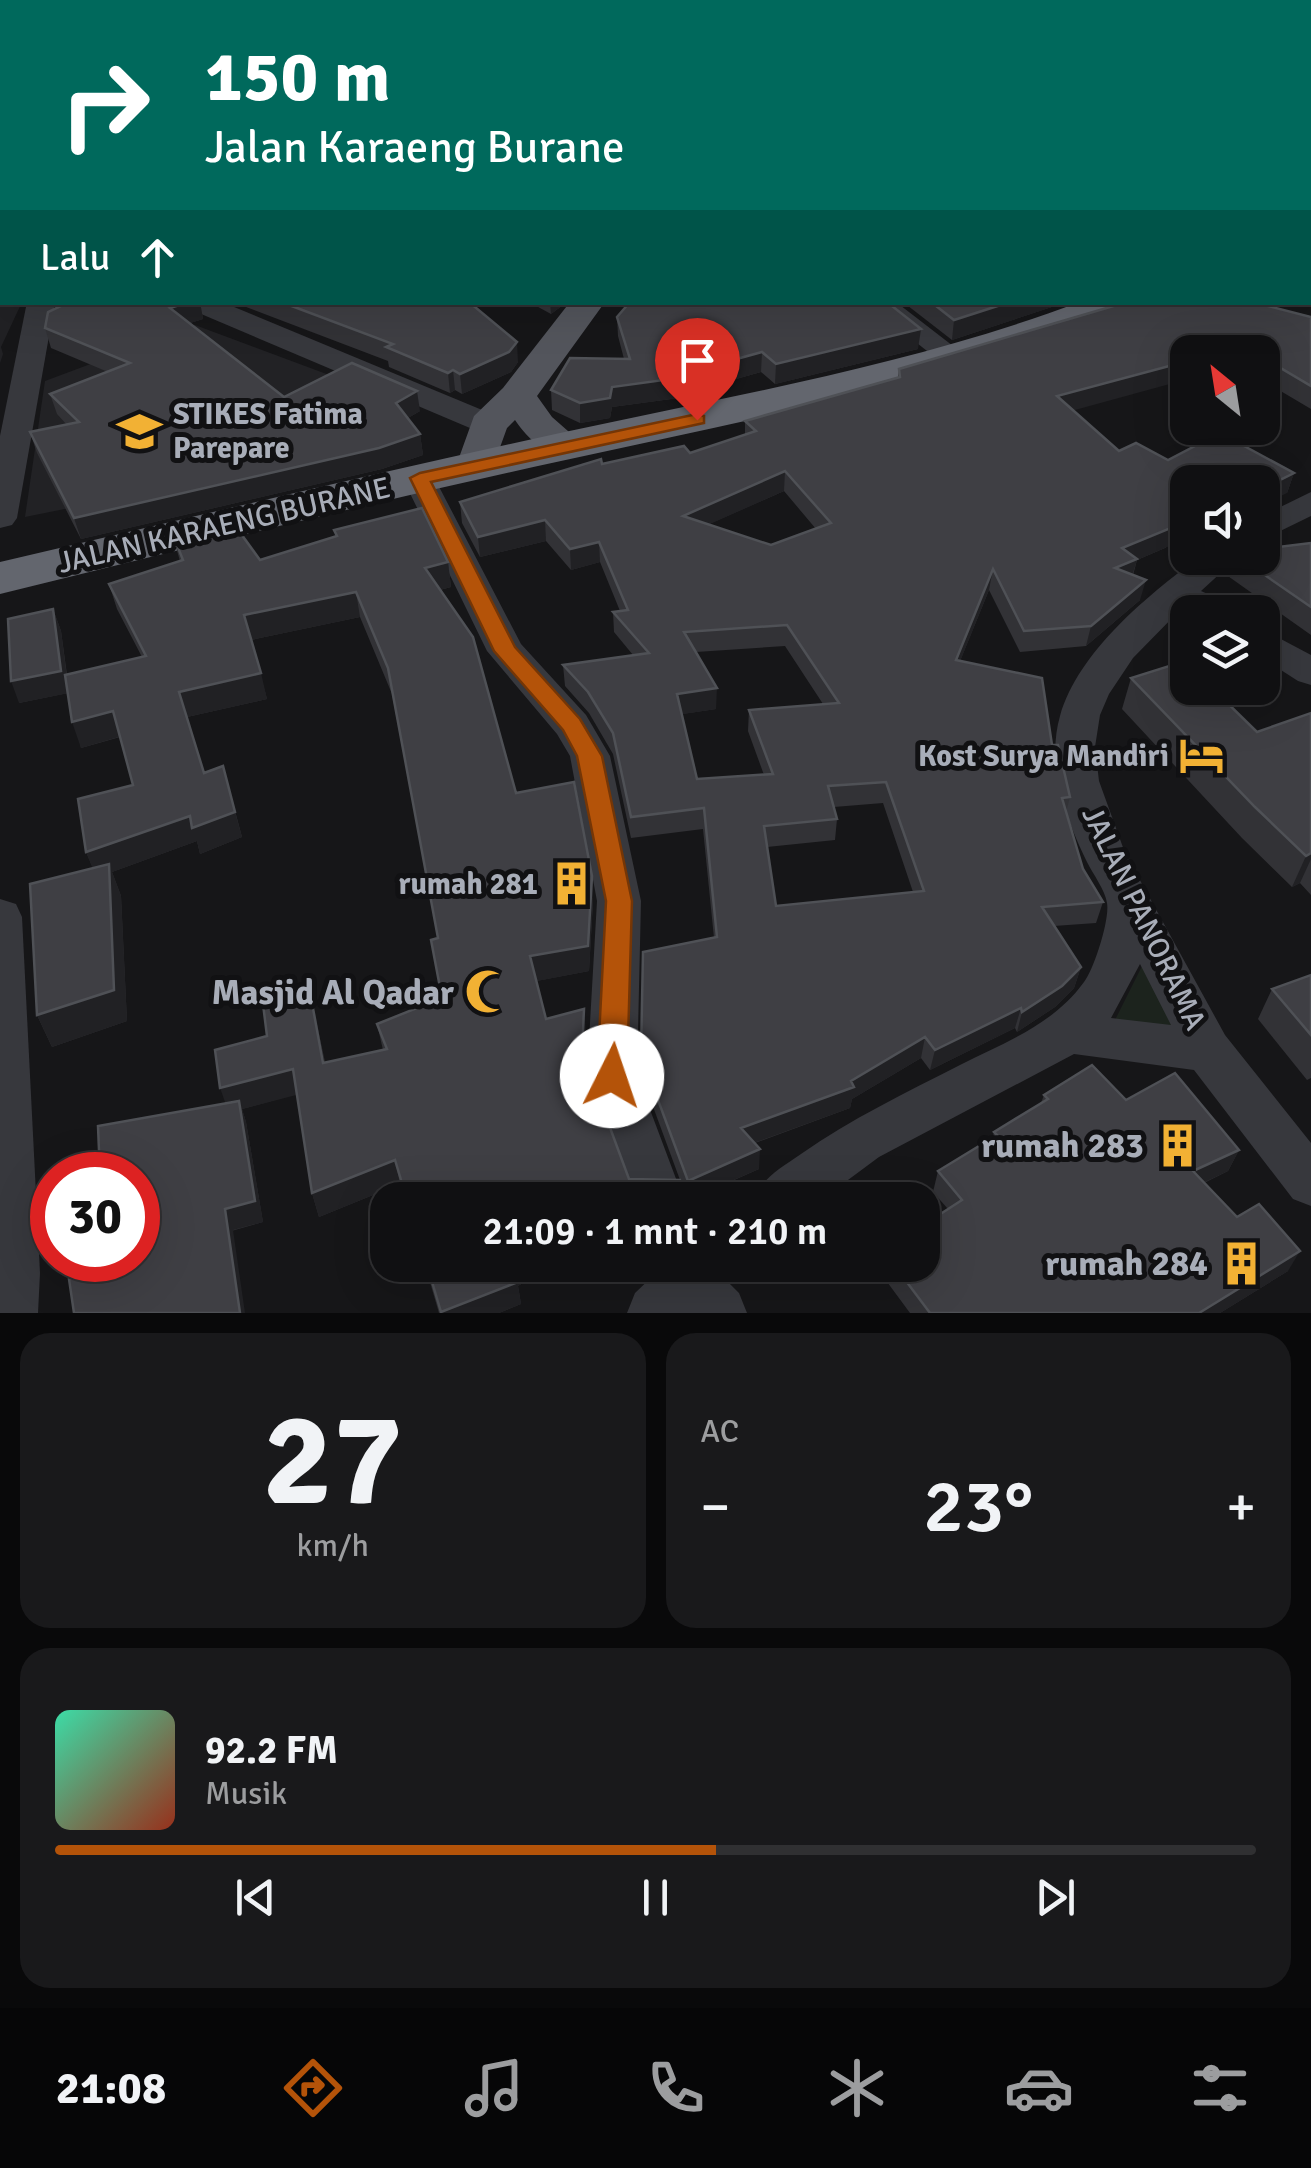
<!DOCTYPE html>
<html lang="id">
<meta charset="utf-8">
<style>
body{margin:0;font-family:Signika,sans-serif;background:#19191b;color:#f1f3f6;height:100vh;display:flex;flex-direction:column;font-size:38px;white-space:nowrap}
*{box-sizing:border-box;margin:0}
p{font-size:32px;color:#9c9d9f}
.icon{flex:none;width:55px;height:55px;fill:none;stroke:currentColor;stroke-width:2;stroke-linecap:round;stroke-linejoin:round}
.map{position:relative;height:1313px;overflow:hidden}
.drawer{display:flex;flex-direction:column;gap:20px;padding:20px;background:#09090a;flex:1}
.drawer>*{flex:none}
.top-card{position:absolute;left:0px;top:0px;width:1312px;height:305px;box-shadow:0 10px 40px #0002,0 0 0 2px #303032;background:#00695c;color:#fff;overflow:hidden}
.needle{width:65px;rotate:330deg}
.fabs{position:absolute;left:1170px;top:335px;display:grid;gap:20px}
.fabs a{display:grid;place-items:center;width:110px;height:110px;border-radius:20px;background:#101012;box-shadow:0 10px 40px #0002,0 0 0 2px #303032;font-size:50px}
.speed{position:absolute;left:30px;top:1152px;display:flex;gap:20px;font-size:50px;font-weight:700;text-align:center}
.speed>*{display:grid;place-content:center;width:130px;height:130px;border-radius:50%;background:#101012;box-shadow:0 10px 40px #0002,0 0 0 2px #303032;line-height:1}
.speed .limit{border:15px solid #d22;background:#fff;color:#111}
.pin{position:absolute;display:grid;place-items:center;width:85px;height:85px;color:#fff;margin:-102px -42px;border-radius:50% 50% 50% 0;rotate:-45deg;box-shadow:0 0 10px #0007}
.pin .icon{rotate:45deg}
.me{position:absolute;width:110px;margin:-55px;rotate:4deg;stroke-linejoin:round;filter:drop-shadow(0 0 8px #0008)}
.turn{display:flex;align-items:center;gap:35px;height:210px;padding:0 40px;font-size:45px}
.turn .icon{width:130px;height:130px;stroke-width:2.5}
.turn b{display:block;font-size:70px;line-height:85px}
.then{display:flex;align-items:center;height:95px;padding:0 40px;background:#0003;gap:20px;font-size:38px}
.big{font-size:75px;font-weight:600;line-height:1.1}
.drawer .card{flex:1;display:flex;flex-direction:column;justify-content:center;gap:15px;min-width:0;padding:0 35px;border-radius:30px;background:#19191b}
.drawer .dial{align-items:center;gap:0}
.dial b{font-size:130px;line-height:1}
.song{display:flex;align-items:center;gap:30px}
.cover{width:120px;height:120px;border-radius:15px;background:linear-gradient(135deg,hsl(160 70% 55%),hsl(10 70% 35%))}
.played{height:10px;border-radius:5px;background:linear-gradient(90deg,#b45309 55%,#303032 55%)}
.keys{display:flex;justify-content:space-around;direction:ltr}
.heat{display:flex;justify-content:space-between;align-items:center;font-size:55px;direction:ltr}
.drawer .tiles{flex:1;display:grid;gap:20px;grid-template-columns:1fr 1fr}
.card:last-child{grid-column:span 2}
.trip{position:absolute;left:370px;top:1182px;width:570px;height:100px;border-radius:30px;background:#101012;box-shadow:0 10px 40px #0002,0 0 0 2px #303032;font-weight:600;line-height:100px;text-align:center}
.tabs{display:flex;height:160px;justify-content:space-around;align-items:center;background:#060607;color:#9c9d9f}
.tabs .icon{width:70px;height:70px}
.tabs .selected{color:#b45309}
.tabs b{font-size:45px;color:#f1f3f6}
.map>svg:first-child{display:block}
</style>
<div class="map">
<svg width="1311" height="1313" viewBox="0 0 1311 1313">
<rect width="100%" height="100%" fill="#161618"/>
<!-- built -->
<path fill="#222225" d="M195,325l161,60 -222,110 -109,22 20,-136z"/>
<!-- green -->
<path fill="#1c231d" d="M1148,954l46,86 -79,-20z"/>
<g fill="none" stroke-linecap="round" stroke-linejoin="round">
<!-- minor -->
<g fill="#37383d" fill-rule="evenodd">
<path d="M85,0h20l2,2h-20z"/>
<path d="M116,0h20l2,2h-20z"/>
<path d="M0,246l2,1v16l-2,-1z"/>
<path d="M27,302h28l-38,216 -5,7 -12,3v-92z"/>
<path d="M184,302h38l277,115 4,7 -4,7h-22l-290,-123z"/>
<path d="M865,302h31l70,54 -5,6h-20z"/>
<path d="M419,469l11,3 5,7 86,165 65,71 24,41 31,145 -4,174 47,125h-52l-45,-125 10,-174 -27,-145 -13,-22 -70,-83 -84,-172 5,-7z"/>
<path d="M1311,492v24l-49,24v-24z"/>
<path d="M1198,558h39l-36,33 29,13 5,8 -54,-3 -48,49 -24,36 -9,21 -5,32 4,34 26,72 100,182 86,108v63l-18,-7 -99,-129 -120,-16 -195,103 -58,43h-68c10,-23 28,-32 48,-46 50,-35 104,-61 159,-89 45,-23 93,-40 124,-83 10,-13 26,-63 23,-79 -2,-13 -14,-29 -20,-41 -21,-43 -41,-98 -27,-146 19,-65 87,-120 138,-158zM1140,964l31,61 -60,-7z"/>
<path d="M1262,629l49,26v30l-13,-4 -36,-23z"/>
<path d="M0,899l16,5 6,13 18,356 -2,40h-38z"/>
<path d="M654,1265h75l-5,13 15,15 8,20h-120l8,-20 21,-20z"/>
</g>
<!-- major -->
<path fill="#53555c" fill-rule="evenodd" d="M570,302h35l-68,94 15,21 33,29 -6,8c-28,7 -49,-12 -64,-34l-8,8 -17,47 -14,3 -14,-3 -6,-9 18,-50 29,-28z"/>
<!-- highway -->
<path fill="#63666e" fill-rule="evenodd" d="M1080,302h59l-6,9c-185,71 -378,107 -572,150 -187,41 -374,87 -561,133v-32c187,-44 373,-88 560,-129 175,-38 352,-68 520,-131z"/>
</g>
<!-- wall -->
<g fill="#323236" fill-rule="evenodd">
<path d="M69,302h131l3,17 -13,4 94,74 136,14 -12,7 12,16 3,21 -41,14 -301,70 -44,-86 -7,-21 37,-7 -10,-11 -7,-20 58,-22 -57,-24 -6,-20z"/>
<path d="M233,302h236l49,60 -7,10 -49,22 -7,-4 -5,3 -61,-26 -1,-6z"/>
<path d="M529,302h38l-16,12z"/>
<path d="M903,302h164l-115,38z"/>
<path d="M617,317l301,32 -143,35 -14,-12 -75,21v4l-74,10 -2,11 -30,5 -28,-13 -1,-20 73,-31 -6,-23z"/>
<path d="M1311,317v92l-49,-29v-28h-74l-115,58 46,41 49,9 126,13 -7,20 -25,-11h-74v51l-23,15 -28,12 -4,15 7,25 -54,46 -66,6 -31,-62 -29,71 92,84 18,52 -4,15 17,57 20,33 -7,21 -42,3 27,41 -7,21 -19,19 -38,25 -2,-4 -85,42 -9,-12 -69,41 -2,9 -95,35 4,26 -70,31h-2l-6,-16v16h-276l-5,-16 -81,33 -7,-24 -15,-99 -55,15 4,13 17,100 -159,45 121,-164 42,-67 43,-44 15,70 58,-12 -6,-26 64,-26 -3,-60 -46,-244 -32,-77 -109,23 16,59 -80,18 17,56 19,-7 19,71 -42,17 -3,-13 -85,31 9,24 6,125 -75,26 -15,-32 56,-147 -7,-16 47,-67 -13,-48 -39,11 -13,-55 -49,10 34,-94 8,22 6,44 75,-18 -25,-48 -8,-25 71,-23 -9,-31 89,30 76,-24 -2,-6 114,32 3,25 -11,3 76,203 77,108 -4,70 -53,10 10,38 40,15 -2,24 45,121 51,1 -39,-106v-20l73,-116 -11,-109 -72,9 -18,-84 -24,-41 -24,-27 -2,-21 70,-10 -19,-23 -1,-20 7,-1 -20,-49 -29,8 -25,-29 -66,16 -18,-34 -2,-21 142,-38 88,-11 55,-18v-14l153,-44 1,-8zM784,491l32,38 -45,16 -62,-21zM785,646l38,58 -74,6 -1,21 16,44 -67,4 -15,-65 34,-5 -20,-57zM883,803l30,89 -137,14 -9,-59 68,-7 2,-21 -3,-12z"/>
<path d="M1311,543v92l-86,-61 6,-16h31z"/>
<path d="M1131,678l126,54 54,-19v182l-11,-12 -8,4 -50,-49 -120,-129z"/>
<path d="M1311,975v103l-4,2 -49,-61 14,-30z"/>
<path d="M1044,1095l82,5 113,50 -11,21 -24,12 84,88 -68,42h-310l-31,-42 2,-6h41l26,-56 -15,-17 5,-21 55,-34 1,-5 47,-29z"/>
<path d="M425,1265h127l-34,21 3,18 -22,9h-60z"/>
</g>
<!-- shaded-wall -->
<g fill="#212124">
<path d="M2,162v28l-2,3v-28z"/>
<path d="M2,295v7h20l-21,45 2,7 -3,9v-63z"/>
<path d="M189,302h11l3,17 -28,9 -5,-20z"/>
<path d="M550,302h17l-16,12z"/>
<path d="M1010,302h57l-115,38 2,-20z"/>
<path d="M921,329l-3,20 -143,35 1,-20z"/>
<path d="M517,342l1,20 -7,10 -49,22 -2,-20z"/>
<path d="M1244,346l-2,6h-21z"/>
<path d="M762,352l-1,20 -75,21v4l-74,10 -2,11 -30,5v-20l32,-16 74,-14z"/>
<path d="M1188,361v18l-135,37 4,-20z"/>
<path d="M453,370l2,20 -5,3 -2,-20z"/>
<path d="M417,391l3,20 -22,13 -2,-21z"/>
<path d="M420,434l3,21 -41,14 -301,70 -7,-21z"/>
<path d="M785,471l-1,20 -101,45v-20z"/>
<path d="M1294,473l-7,20 -25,12v-16z"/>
<path d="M1188,517v16l-23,15 -28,12 -6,19 -22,9 13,-40z"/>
<path d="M545,520l1,21 -66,16 -2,-20z"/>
<path d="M599,542l1,20 -29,8 -1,-21z"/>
<path d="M448,562l3,25 -23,6 -3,-25z"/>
<path d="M993,569l-4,21 -37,91 4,-21z"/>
<path d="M1146,580l-6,20 -54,46 5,-20z"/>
<path d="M356,592l4,25 -109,23 -7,-25z"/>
<path d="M53,609l8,22 8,62 -50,10 -8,-22z"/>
<path d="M261,673l6,26 -80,18 -8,-25z"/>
<path d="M717,688l-1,21 -39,6v-21z"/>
<path d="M113,711l9,25 -41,12 -9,-26z"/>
<path d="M235,812l7,25 -42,17 -3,-13 -85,31 9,24 6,125 -75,26 -15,-32 59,-138 -10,-25 104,-36z"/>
<path d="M1311,853v6l-11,24 -8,4 14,-31z"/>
<path d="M592,876l1,25 -4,70 -57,11 -2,-26z"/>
<path d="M1081,967l-7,21 -19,19 -38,25 5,-20z"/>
<path d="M310,992l6,25 13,70 -6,-24z"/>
<path d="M1021,1008l-6,20 -85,42 5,-20z"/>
<path d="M584,1009l2,25 -3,42 -1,-24z"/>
<path d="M925,1037l-4,21 -69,41 -2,9 -110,40 1,-20 110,-47z"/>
<path d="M293,1069l7,25 -58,15 4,13 17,100 -30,8 12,83h-5l-15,-104 4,-96 -9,-25z"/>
<path d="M760,1149l-1,20 -72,31 1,-19z"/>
<path d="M1239,1150l-11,21 -44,21 9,-21z"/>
<path d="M395,1160l5,24 -81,33 -7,-24z"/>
<path d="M681,1180v20h-32v-6z"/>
<path d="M1300,1251l-12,20 -68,42h-21z"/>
<path d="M512,1265h40l-34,21 3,18 -22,9h-58z"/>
</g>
<!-- building -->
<g fill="#3f3f44" stroke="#4f5156" stroke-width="2.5" fill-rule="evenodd">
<path d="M0,0h66l2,2h-66v160l-2,3z"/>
<path d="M141,0h474l3,2h-475z"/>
<path d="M695,0h571l-1,2h-582z"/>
<path d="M1273,0h38v280l-1,-278h-40z"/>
<path d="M0,263h2v32l-2,5z"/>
<path d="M69,302h120l-19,6 114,89 68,-34 65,28 -21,12 24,31 -41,14 -305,70 -44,-86 49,-10 -29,-28 80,-31 -85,-35 3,-16z"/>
<path d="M281,302h188l48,40 -8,10 -49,22 -7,-4 -5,3 -62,-26 7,-3z"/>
<path d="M630,302h257l34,27 -145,35 -14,-12 -76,21v4l-74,10 -2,11 -30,5 -29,-13 19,-32 60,1 -13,-42z"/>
<path d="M931,302h79l-56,18z"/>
<path d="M1127,302h125l59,15v69l-49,-29v-5h-8l-10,-6 -23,6h-33v9l-131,35 62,55 17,-8 32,17 52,-27 74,40 -32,16v-7h-74v35l-17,11 -49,20 15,11 -22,9 31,12 -55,46 -67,5 -31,-62 -37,91 86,18 10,67h6l12,52 -8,1 21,71 20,33 -61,5 39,60 -19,19 -40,26 -1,-4 -86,42 -10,-13 -74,44 3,6 -113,41 19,21 -72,32 -47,-127 2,-102 74,-15 -13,-129 -73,9 -18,-84 -25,-41 -25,-27 86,-12 -36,-41 15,-2 -29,-68 -29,7 -25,-29 -67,17 -18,-35 141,-43 1,5 82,-18 6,7 66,-22 -11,-10 155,-44 -1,-8zM785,471l46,52 -60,22 -88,-29zM787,625l52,78 -90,7 24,64 -76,5 -20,-85 40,-6 -33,-56zM886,782l38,109 -148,15 -12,-80 73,-7 -9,-33z"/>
<path d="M422,508l26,54 -23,6 48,69 43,156 58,-11 18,94 -4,70 -58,10 16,63 38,-10 -2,43 47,127 52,1 -32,14 2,6h-244l-12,-40 -83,33 -19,-124 -73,19 -5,-38 52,-14 -4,-32 47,-12 13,71 64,-14 -10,-25 65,-26 -11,-58 7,-2 -50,-270 -32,-76 -112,23 17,58 -82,19 25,81 19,-7 12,46 -43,16 -2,-12 -104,36 -8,-53 55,-14 -20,-74 -41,11 -7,-47 81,-19 -37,-72 74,-24 -12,-30 57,-14 32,44 77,-24 -3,-6z"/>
<path d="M1311,543v64l-71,-49h22v-9z"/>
<path d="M53,609l8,62 -50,10 -3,-62z"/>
<path d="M1185,661l3,2v25h24l45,44 54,-19v140l-5,3 -51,-49 -124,-129z"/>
<path d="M109,864l5,126 -77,25 -7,-131z"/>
<path d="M1311,975v60l-39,-46z"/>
<path d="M1092,1065l34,35 49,-27 64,77 -46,21 44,46 22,-13 41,47 -101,62h-269l-36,-48h28v-39l40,-26 -24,-29 59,-36 -3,-3 54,-33 -4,-4z"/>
<path d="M239,1101l16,100 -30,8 15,104h-166l-5,-34 35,-12 -1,-7h35v-85h-38l-2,-49z"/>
<path d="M427,1265h85l6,17 -77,30z"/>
</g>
<!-- route -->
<path fill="#b45309" stroke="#753606" stroke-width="2.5" d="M697,414l7,2v7l-273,59 84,165 65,72 22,37 30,145 -5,175 -4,9 -11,4 -11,-4 -4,-9 9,-175 -29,-145 -14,-26 -69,-79 -84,-173 10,-5z"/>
<!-- icons -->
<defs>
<symbol id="university-bare" viewBox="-9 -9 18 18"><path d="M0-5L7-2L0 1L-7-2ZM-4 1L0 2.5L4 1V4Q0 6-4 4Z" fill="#f2b134" stroke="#111113" stroke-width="2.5" paint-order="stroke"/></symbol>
<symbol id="hotel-bare" viewBox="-9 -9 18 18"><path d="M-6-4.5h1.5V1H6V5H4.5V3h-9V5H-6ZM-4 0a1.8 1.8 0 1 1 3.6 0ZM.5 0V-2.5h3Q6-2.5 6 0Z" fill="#f2b134" stroke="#111113" stroke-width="2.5" paint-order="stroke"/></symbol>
<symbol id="building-bare" viewBox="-9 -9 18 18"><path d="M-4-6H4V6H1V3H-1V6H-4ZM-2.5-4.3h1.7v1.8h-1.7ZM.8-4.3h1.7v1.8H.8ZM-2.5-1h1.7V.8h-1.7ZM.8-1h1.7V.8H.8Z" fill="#f2b134" stroke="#111113" stroke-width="2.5" paint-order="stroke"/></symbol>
<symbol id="mosque-bare" viewBox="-9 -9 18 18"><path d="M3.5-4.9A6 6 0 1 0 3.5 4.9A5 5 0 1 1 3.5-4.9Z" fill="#f2b134" stroke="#111113" stroke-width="2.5" paint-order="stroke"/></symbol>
</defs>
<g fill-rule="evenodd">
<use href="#university-bare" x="108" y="400" width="63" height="63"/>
<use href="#hotel-bare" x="1170" y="724" width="63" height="63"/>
<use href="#building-bare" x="540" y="852" width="63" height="63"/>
<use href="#mosque-bare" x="456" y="960" width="63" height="63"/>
<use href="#building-bare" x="1146" y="1114" width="63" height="63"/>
<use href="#building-bare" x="1210" y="1232" width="63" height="63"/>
</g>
<g text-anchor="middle" stroke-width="10" stroke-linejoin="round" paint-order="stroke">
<!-- poi labels -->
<g font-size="30" font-weight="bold" fill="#a8adb8" stroke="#111113" text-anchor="end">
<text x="173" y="424" text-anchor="start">STIKES Fatima<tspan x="173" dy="34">Parepare</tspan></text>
<text x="1169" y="766">Kost Surya Mandiri</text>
<text x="538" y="894">rumah 281</text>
</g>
<!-- street labels -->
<g font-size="30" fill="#a8adb8" stroke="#111113">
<text transform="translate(224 525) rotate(-13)" y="10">JALAN KARAENG BURANE</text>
<text transform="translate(1144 918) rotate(64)" y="10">JALAN PANORAMA</text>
</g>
<!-- near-poi labels -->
<g font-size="35" font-weight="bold" fill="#a8adb8" stroke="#111113" text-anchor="end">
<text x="454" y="1004">Masjid Al Qadar</text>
<text x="1144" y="1157">rumah 283</text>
<text x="1208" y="1275">rumah 284</text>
</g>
</g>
</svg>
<div class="fabs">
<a><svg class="needle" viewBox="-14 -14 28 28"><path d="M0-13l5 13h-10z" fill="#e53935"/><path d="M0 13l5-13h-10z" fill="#9c9d9f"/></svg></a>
<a><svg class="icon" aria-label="sound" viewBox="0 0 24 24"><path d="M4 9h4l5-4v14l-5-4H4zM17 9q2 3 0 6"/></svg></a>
<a><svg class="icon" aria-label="layers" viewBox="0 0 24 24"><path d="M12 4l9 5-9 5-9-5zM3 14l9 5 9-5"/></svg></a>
</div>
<div class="speed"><div class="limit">30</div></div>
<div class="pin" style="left:697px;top:420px;background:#d93025"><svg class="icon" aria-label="arrive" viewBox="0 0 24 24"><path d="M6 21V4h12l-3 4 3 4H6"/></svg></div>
<svg class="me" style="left:612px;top:1076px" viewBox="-20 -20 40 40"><circle r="19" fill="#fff"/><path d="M0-13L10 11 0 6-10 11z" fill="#b45309"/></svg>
<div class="trip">21:09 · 1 mnt · 210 m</div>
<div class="top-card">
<div class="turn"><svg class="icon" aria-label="right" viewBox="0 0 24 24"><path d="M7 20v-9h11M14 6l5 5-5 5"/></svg><div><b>150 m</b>Jalan Karaeng Burane</div></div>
<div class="then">Lalu<svg class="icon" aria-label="ahead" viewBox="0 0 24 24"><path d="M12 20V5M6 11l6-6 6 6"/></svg></div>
</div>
</div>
<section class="drawer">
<div class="tiles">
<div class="card dial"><b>27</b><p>km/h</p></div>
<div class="card"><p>AC</p>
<div class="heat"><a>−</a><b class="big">23°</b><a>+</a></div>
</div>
<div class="card">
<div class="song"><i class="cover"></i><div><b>92.2 FM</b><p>Musik</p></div></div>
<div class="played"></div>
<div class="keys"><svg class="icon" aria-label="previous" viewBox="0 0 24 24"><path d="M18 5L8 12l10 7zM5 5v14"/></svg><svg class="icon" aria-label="pause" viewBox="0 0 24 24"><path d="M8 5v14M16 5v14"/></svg><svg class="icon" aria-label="next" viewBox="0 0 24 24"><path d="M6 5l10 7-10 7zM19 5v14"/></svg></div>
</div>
</div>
</section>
<nav class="tabs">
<b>21:08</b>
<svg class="icon selected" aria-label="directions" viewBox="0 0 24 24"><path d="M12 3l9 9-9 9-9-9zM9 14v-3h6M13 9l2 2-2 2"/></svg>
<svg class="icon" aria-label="music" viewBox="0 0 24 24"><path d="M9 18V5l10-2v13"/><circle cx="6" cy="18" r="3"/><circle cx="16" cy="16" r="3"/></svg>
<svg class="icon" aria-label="phone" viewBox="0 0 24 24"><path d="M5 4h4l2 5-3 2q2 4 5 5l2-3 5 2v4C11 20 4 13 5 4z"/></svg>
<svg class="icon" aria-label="climate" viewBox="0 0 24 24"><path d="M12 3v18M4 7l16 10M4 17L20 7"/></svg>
<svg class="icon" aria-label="car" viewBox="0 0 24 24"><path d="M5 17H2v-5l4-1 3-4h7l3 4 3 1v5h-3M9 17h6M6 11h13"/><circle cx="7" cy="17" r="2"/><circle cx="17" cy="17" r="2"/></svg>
<svg class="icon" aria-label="filters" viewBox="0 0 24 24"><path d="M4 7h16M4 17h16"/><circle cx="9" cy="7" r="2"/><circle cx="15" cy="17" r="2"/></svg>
</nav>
